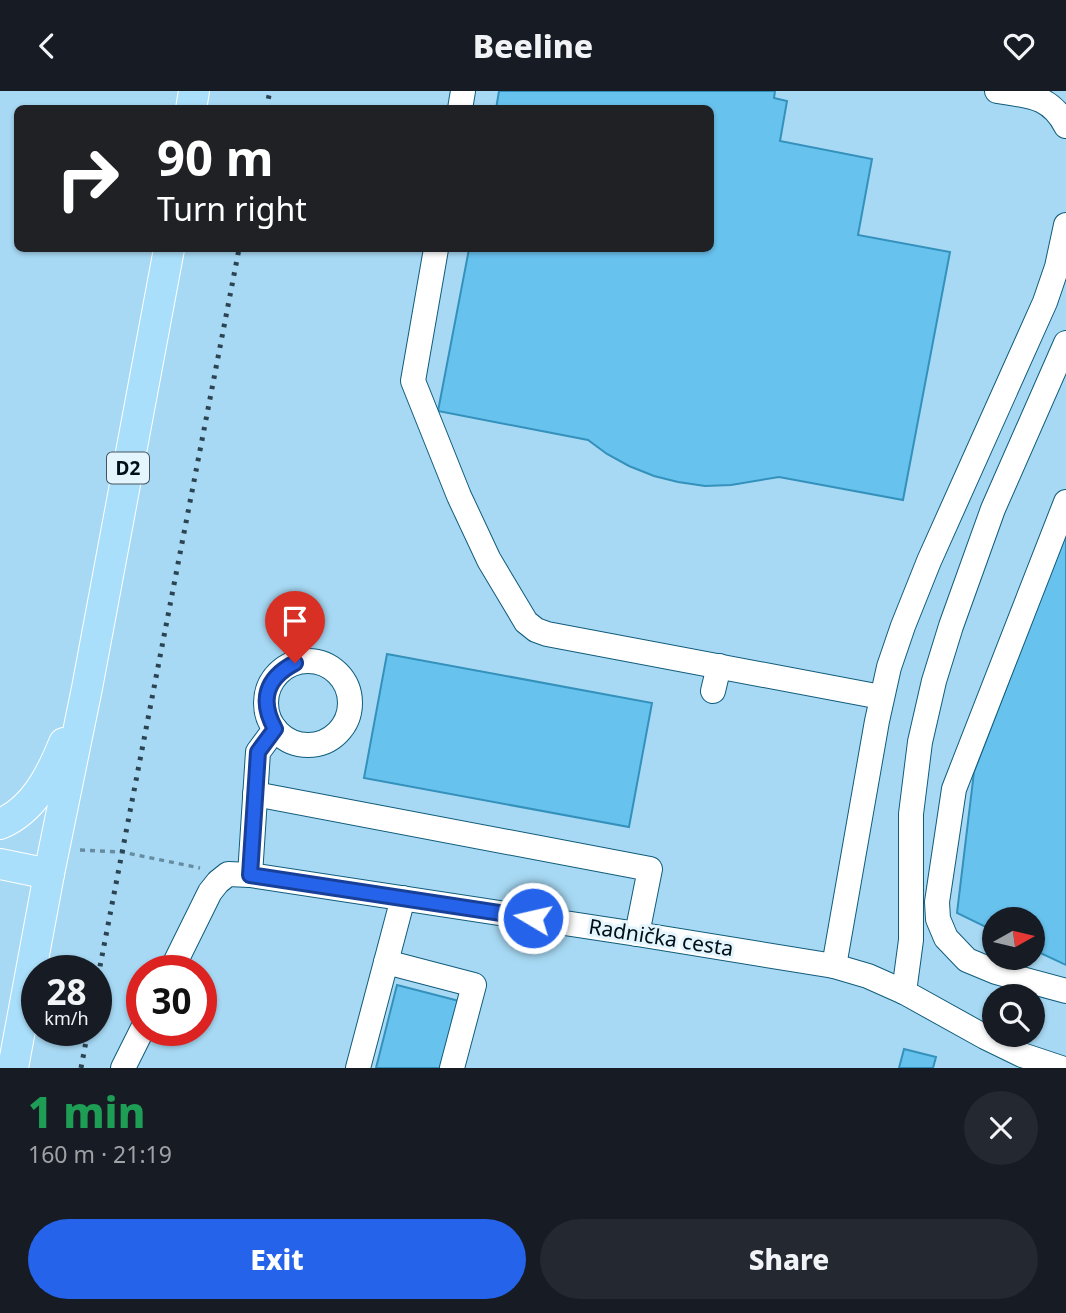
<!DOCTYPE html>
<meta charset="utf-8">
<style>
:root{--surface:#171b24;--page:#242831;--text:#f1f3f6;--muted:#9ea1a6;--accent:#2563eb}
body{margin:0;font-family:"Noto Sans",sans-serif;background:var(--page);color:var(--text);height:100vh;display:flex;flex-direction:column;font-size:26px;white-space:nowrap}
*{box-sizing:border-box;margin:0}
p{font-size:23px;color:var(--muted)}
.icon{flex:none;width:38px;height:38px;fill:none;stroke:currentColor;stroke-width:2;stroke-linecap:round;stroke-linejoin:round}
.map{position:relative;height:977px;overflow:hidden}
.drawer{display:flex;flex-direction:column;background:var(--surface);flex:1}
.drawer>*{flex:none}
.guide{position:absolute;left:14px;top:14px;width:700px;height:147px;border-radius:10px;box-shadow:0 2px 5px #0004;background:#202124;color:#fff;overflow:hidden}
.needle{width:46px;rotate:82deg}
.tools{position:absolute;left:982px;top:816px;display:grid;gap:14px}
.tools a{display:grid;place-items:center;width:63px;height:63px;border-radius:50%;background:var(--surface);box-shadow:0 2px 5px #0004;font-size:35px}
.speed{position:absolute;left:21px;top:864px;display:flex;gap:14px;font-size:35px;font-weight:700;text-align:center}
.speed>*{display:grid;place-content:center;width:91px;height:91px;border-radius:50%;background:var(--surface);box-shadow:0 2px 5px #0004;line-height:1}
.speed small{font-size:18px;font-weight:400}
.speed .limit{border:10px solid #d22;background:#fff;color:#111}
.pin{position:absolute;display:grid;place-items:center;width:60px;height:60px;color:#fff;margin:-72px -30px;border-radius:50% 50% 50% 0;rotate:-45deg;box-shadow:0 0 7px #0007}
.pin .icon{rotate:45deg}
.me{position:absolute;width:77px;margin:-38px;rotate:279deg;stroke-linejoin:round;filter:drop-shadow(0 0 5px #0008)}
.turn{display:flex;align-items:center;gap:24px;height:147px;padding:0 28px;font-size:32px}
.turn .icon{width:91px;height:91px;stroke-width:2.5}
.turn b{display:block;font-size:49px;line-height:60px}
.round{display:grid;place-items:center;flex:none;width:74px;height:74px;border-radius:37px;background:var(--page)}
.head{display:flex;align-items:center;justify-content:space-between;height:119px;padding:0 28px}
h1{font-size:42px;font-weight:800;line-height:52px;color:#1e9e55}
.cta{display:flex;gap:14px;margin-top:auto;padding:14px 28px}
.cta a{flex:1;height:80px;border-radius:42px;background:var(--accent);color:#fff;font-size:28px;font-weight:800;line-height:80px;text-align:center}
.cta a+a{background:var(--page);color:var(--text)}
header{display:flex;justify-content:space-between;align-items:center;height:91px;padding:0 28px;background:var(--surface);font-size:32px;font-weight:800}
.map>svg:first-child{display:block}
.building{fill:#68c2ee;stroke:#3491bb;stroke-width:2}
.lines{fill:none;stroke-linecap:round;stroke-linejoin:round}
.minor-casing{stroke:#105c7b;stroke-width:26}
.major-casing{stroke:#fff;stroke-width:32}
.path{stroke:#678ca0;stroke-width:3.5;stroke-dasharray:5 5;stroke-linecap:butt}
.minor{stroke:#fff;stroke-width:24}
.major{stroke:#a9dffa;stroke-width:30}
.rail{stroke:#2c4452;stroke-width:5;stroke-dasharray:3.5 7;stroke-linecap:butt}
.route-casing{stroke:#184099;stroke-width:18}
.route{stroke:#2563eb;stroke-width:12}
.labels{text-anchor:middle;stroke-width:6;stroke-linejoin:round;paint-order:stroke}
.shield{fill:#e4f5fe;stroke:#44545d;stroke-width:2}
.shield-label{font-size:19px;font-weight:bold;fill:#000f18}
.street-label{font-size:21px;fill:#000f18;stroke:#e4f5fe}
</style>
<header><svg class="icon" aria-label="back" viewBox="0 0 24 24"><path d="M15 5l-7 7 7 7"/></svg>Beeline<svg class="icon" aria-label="heart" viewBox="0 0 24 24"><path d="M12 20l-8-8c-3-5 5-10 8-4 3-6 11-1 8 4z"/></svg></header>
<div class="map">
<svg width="1066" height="977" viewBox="0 0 1066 977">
<rect width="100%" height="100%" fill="#a7d9f4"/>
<g class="building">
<path d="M499,0H775L774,7L787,10L780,50L872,68L858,144L950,161L903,409L779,386L731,394L705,395L678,391L654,385L629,375L607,363L588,349L438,320L469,158H710V18H496Z"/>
<path d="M1066,441V874L1032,858V828H994V840L957,822L974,681Z"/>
<path d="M387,563L652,612L629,736L364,687Z"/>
<path d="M397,894L463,911L446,977H376Z"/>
<path d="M904,958L936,966L933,977H899Z"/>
</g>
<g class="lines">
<defs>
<g id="minor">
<path d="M997,0C1028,5 1050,4 1066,35"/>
<path d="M460,18L463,0"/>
<path d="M436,158L413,290L459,405L489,469L526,531L536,539L547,543L881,606"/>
<path d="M1066,411L954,698L937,811L938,828L946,847L967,869L996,881L1066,900"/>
<circle cx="308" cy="612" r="42"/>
<path d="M713,600L719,575"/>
<path d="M255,703L650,778L637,843"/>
<path d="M250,784L258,661L275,638"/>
<path d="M386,871L474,894L452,977"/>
<path d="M834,875L877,630L889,576L903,535L929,470L1045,211L1057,176L1066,134"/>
<path d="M171,880L210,801L218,791L228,783L250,784L637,843L834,875L868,885L904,901L985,946L1022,964L1061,977"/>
<path d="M904,901L911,849V723L920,651L934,590L951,535L993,418L1066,252"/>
<path d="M123,977L142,939"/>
<path d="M358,977L403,807"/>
</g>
<g id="major">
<path d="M191,18L194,0"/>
<path d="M0,733C34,719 51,684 64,652"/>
<path d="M0,773L49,783"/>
<path d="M13,977L49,783L87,597L169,158"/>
</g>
</defs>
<use href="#minor" class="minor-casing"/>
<use href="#major" class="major-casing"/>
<path class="path" d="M80,759L122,761L200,777"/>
<use href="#minor" class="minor"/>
<use href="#major" class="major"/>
<g class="rail">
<path d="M266,18L270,0"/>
<path d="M96,896L239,158"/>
<path d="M81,977L88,940"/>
</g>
</g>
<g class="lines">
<defs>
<path id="route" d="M295,572C266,587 259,609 275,638L258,661L250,784L533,827"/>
</defs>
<use href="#route" class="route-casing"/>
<use href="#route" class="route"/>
</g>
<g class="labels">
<rect class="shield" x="107" y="361.5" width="42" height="31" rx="5"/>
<g class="shield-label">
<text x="128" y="384">D2</text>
</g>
<g class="street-label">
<text transform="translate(661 847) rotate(9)" y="7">Radnička cesta</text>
</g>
</g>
</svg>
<div class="tools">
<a><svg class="needle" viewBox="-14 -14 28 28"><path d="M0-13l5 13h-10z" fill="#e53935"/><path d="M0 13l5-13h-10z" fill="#9ea1a6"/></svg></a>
<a><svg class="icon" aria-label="search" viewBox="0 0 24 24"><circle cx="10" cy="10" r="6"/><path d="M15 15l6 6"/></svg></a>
</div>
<div class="speed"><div>28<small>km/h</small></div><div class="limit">30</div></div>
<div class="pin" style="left:295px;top:572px;background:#d93025"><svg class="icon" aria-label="arrive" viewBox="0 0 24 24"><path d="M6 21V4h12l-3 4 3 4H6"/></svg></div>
<svg class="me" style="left:533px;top:827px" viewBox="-20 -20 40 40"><circle r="17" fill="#2563eb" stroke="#fff" stroke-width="3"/><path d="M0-11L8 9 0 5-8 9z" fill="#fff"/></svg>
<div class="guide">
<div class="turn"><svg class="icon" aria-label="right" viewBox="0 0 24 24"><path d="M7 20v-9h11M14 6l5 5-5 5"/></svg><div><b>90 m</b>Turn right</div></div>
</div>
</div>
<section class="drawer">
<div class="head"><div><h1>1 min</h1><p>160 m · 21:19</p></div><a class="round"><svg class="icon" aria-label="close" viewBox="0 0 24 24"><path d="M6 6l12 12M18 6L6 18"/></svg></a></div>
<div class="cta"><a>Exit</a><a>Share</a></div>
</section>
